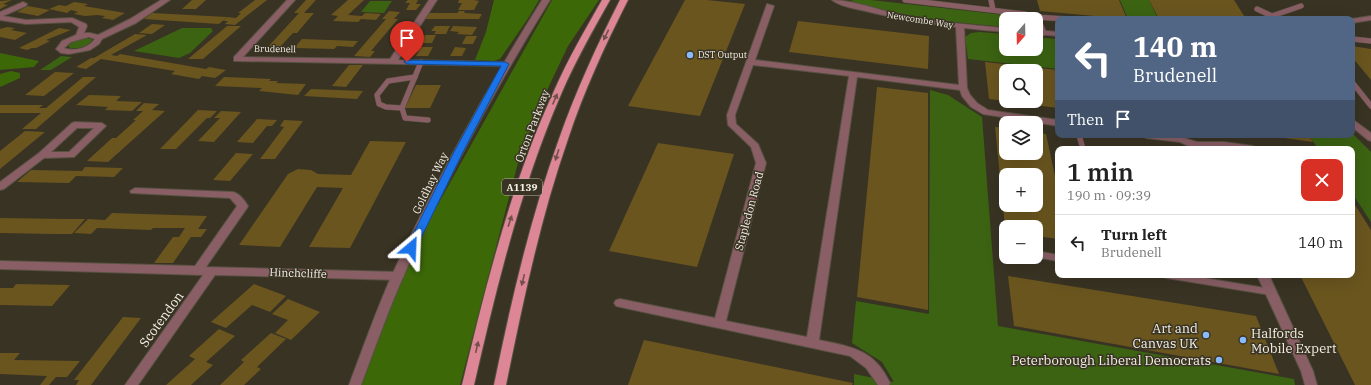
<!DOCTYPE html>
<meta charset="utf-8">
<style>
:root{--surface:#fff;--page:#f6f6f6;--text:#222;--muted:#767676;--line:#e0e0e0}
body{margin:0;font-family:"IBM Plex Serif",serif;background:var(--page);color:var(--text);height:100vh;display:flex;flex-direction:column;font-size:15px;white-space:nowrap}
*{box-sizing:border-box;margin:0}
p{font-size:13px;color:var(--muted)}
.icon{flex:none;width:22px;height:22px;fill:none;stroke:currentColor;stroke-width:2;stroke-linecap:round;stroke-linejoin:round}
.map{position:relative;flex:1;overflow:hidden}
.side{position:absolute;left:1055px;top:146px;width:300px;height:132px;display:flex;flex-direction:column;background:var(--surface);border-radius:8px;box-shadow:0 4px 16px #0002}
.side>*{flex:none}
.hud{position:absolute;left:1055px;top:16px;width:300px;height:122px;border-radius:8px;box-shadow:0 4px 16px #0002;background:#506684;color:#fff;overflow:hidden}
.needle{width:26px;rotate:200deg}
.tools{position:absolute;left:999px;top:12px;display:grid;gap:8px}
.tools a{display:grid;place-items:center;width:44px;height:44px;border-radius:8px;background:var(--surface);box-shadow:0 4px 16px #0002;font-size:20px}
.pin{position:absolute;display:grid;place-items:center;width:34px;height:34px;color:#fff;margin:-41px -17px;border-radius:50% 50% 50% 0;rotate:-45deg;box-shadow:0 0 4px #0007}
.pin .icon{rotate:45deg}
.me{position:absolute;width:44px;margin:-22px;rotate:26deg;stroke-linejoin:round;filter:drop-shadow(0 0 3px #0008)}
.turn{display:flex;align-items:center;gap:14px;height:84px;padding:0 12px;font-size:18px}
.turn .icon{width:52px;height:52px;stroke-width:2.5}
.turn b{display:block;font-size:28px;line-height:34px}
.then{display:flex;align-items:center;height:38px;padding:0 12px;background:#0003;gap:8px;font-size:15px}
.round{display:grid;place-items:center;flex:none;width:42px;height:42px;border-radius:8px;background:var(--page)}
.overview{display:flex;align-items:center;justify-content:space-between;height:68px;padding:0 12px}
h1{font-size:24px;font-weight:600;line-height:30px}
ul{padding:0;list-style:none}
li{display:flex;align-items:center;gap:12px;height:56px;padding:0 12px;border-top:1px solid var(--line)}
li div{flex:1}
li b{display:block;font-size:15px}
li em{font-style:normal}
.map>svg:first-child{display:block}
.green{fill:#3b6312}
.forest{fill:#3c6808}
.building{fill:#6a551f;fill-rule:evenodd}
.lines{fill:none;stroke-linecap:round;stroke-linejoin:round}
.service-far1-casing{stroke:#575142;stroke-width:6}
.service-casing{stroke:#575142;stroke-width:8}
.minor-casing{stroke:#575142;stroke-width:2}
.tertiary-casing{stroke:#575142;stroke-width:2}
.primary-casing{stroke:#575142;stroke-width:2}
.service-far1{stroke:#895e65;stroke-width:5}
.service{stroke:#895e65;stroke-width:6}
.minor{fill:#895e65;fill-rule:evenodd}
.tertiary{fill:#895e65;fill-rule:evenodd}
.primary{fill:#dd8696;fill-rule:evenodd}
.oneway{fill:#72504b}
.route{fill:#1a73e8;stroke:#114b97}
.poi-dot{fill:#89bafc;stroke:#393323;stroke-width:1.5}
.labels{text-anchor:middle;stroke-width:3;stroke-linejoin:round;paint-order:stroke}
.far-street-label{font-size:9px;fill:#f4f0e6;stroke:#393323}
.far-poi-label{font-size:9px;fill:#f4f0e6;stroke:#393323;text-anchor:start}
.shield{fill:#393323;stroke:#bcb7ac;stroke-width:1}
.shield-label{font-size:10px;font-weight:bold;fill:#f4f0e6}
.street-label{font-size:11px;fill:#f4f0e6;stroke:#393323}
.near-street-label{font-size:13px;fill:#f4f0e6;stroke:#393323}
.near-poi-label{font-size:13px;fill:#f4f0e6;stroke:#393323;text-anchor:end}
</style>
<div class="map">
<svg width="1371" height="385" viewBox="0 0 1371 385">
<rect width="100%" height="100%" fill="#393323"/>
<g class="green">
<path d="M854,0H871L1022,17L1025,19H1006V27C952,23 901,16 849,1Z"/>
<path d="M1120,0H1149L1158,19H1128Z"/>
<path d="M370,1H392L384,13L361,12Z"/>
<path d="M182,28H211L213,31L190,53L179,58L134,51Z"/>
<path d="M979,32L1006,34V49H1036V37L1058,39V69L968,59L965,37L971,33Z"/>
<path d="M86,38L92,39V41C86,47 79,49 70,48L68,46L74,41Z"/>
<path d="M61,56L72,57L51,70H40Z"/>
<path d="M930,90L948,95L982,117L998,326L1294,379L1295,385H854V374L894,382L882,362L852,343L856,301L929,314Z"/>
<path d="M1352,133L1371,152V222L1352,193V149H1318L1309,135H1352Z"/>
</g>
<g class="forest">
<path d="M494,0H539L529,17L500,59L494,61L475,60L486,32Z"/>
<path d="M552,0H599L568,46L541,103L519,159L460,385H355L398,276Z"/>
<path d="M0,53L39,61L34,67L0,70Z"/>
<path d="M11,71L20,73V78L0,87V74Z"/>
</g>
<g class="building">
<path d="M12,0L3,4L8,5L0,9V1Z"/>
<path d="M192,0H206L196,9H182Z"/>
<path d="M255,0H267L235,25L225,24L228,21H223L227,17L236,18L241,13H238Z"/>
<path d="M306,0H316L304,13H314L297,33H293L278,49H266L299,13H294Z"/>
<path d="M348,0H364L348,15L362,16L365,13L381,14L376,20L361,19L358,22L333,21L338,16L331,15Z"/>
<path d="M408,0H418L416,4H421L416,10H406L410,3H405Z"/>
<path d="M459,0H474L479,1L474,10H458L462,3H458Z"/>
<path d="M685,0H707L745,4L700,116L628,106Z"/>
<path d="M1037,0H1119L1127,19L1040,11Z"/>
<path d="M1149,0H1234L1246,19H1159Z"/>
<path d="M74,2L88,4L84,6L125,13L113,20L102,18L105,16L97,15L85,16L74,14L78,12L71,10L67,13L49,9L59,5L66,6Z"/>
<path d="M28,6L50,10L38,16L17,12Z"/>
<path d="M389,11L400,12L394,19H398L371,51H375L370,57L354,56L386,19H382Z"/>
<path d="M459,11H465L464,13L482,14L479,19H424L428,13H457Z"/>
<path d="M152,13L227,17L219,24L144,19Z"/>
<path d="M798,21L929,36L928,69L789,52Z"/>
<path d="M152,24L165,25L152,34L139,33Z"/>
<path d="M227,26H241L203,59H188Z"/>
<path d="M435,26H450L446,34H434L436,31H431Z"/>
<path d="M453,26L477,27L472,35L457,34L459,32L450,31Z"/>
<path d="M7,27L15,28L11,30L27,33L15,40L0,37V29Z"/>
<path d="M59,28L71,30L46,40L50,41L36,48H32L27,50L19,48Z"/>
<path d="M135,34L147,35L111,55L117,56L120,54L206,69L209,67L226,70L215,78L202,76L199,79L171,74L175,71L101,59L86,69L76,67L91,58H94Z"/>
<path d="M425,35H436L432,43H420Z"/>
<path d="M466,36H477L473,44H462Z"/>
<path d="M302,39L358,41L353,47L337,46L334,49L294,48Z"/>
<path d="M1352,46L1371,49V80L1352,57Z"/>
<path d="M421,47H433L428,56H416Z"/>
<path d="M455,47L466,48L462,56H450Z"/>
<path d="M985,62L1058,70V108L1010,102L1036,101V71H1006V101L989,99Z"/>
<path d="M349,65H363L346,87L332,86Z"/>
<path d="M55,72L74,73L44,96L25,95Z"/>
<path d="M83,77H96L36,129H22L41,113H0V105H43L39,108H46Z"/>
<path d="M224,77L271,79L269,81H278L276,83L306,84L298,95L259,91L262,88L215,86Z"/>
<path d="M416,85H441L430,108H405Z"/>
<path d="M877,87L928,93V310L857,297Z"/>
<path d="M311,89L363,91L357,99L304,96Z"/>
<path d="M89,95L121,96L116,101L142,102L132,111L105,110L108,107L76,105Z"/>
<path d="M144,103L159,104L152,110L165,111L108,162L87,161L112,138H116L136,120H133L143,111H136Z"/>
<path d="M198,110L217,111L210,118H207L176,149H160Z"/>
<path d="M221,111L241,112L214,142L198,141L220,118H214Z"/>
<path d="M257,119L277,120L272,126H267L253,143L237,142Z"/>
<path d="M284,120L303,121L275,159H260L284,127L280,126Z"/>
<path d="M995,127L1006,128V153H1036V132L1046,134L1058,190V239L1036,236V227H1005ZM1006,175H1036V205H1006Z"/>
<path d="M25,131L45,132L0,169V151Z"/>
<path d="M1270,135H1309L1313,142L1270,136Z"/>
<path d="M370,141L406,142L350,248L309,247L343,188L317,187L280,247L239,245L288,174L298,169L311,170L318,174L351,175Z"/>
<path d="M658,143L734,154L697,267L609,251Z"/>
<path d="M236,153L253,154L230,181L213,180Z"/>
<path d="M85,167L123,168L114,177L76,176L69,183L17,182L31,170L82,171Z"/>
<path d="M1352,200L1371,230V385H1355L1300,275H1352Z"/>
<path d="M112,213L207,216L198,229H207L201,237H191L173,263H154L173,237H179L185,228H153L151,230L97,228L91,234L74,233L88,219L105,220Z"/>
<path d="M0,218L67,219H85L72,234H53L0,233Z"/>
<path d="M1008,276L1256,316L1279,374L1014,326Z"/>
<path d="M16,284L70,285L52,306L0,305V288H13Z"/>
<path d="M254,284L286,296L270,312L252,305L226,328L211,322Z"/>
<path d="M288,299L320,312L291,340L275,333L288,320L272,314Z"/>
<path d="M123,317L141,318L91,385H76L79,380H74Z"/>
<path d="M219,329L235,336L206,362L213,365L191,385H166L195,359L189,356Z"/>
<path d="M271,333L286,339L257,367L261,369L244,385H220L244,362L241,360Z"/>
<path d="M644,340L853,383L852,385H628Z"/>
<path d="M0,353H20L14,360L80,361L67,377H56L49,385H40L47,376L0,374Z"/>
</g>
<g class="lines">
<defs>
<g id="service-far1">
<path d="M905,0L1025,14L1035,17"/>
<path d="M991,0L993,10"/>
<path d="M1257,9L1272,16"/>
<path d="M1263,19L1301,6"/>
<path d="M1044,33L1039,21L1035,17L1066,19"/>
<path d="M1352,39L1371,41"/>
<path d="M421,62L402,108L405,118L428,120"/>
<path d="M1352,82L1371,106"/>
<path d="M402,108L386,107L379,104L377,95L388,81L415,77"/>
<path d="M1079,135L1083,149"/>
</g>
<g id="service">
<path d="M1036,254L1058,258"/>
<path d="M1167,275L1271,292"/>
</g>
<g id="minor">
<path d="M161,0H170L136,23L102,39L99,44L90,50L69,54L61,53L56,49L62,41L76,35L79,27L71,22L26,24L0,20V12L23,2L27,4L26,6L3,16L26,20L72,18L86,24L87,26L84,33H90L98,35L130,19ZM89,37L95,39C88,48 75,52 64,48L71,42Z"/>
<path d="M287,0H295L243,57L390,59L429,0H437L398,60L505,62L509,64L505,66L234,61V57Z"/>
<path d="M767,4L774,6L755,60L959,85L956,27L960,25L964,27L967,88L970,95L977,103L988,110L1058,120V126L983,114L971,107L962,96L960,90L857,77L819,340C852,347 874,349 890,383L889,385H878L866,368L850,356L620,307L616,306L614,303L616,300L620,299L715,318L756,163L751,147L728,125L727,115ZM753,65L849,76L807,337L726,321L766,163L758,144L736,124L735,115Z"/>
<path d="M75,122L102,123L106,126L74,157L44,158L4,189L0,190V182L39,153L72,123ZM77,128H94L69,152H51Z"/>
<path d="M1141,135H1174L1197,142H1224L1253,146L1258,149H1195L1180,142L1146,138Z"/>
<path d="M135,188L233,192C239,193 245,201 248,206L247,208L206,267L398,272L402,273L404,276L402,279L398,280L215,275L138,385H125L203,275L0,269V261L195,266L237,206L230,198L131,193L130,191Z"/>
<path d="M1257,275H1269L1313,371L1317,385H1305L1301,371Z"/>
</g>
<g id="tertiary">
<path d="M542,0H550C495,88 446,180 404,275C388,311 375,348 361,385H349C363,348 376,311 392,275C436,180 487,88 542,0Z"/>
<path d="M832,0C854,0 877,10 899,14C934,22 970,25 1006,28V32C957,28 909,22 861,10C852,8 839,6 832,0Z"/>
<path d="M1371,16V20L1352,23L1351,19Z"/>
<path d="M1036,30L1058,32V36L1036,34Z"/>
<path d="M1352,119L1371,133V141L1368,140L1352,127Z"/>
</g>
<g id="primary">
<path d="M602,0H610C593,30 576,60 562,92C521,186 497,285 474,385H462C486,285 511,184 554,91C568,59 585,30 602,0Z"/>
<path d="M620,0H628C605,45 584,91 568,139C540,219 523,302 506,385H494C511,302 530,219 559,139C576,91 597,45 620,0Z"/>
</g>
</defs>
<use href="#service-far1" class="service-far1-casing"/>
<use href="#service" class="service-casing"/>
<use href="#minor" class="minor-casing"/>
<use href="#tertiary" class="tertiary-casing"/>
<use href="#primary" class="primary-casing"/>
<use href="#service-far1" class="service-far1"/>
<use href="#service" class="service"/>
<use href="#minor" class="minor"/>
<use href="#tertiary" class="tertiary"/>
<use href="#primary" class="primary"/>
</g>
<defs><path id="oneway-solid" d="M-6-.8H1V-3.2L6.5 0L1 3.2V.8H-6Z"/></defs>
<g class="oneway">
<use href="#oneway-solid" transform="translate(606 35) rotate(116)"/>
<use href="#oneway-solid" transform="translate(555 99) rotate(-67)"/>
<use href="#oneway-solid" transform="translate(557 155) rotate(108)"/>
<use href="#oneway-solid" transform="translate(510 221) rotate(-72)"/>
<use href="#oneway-solid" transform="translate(523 280) rotate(104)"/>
<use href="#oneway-solid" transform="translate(477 347) rotate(-77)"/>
</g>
<path class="route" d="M405,60L505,62L509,64L463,152L416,248L411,252L406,248L454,152L501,66L407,64L404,62Z"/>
<g class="poi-dot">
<circle cx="690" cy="55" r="4"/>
<circle cx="1206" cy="335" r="4"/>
<circle cx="1243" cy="340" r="4"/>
<circle cx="1219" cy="360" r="4"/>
</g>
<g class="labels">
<g class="far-street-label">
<text transform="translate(920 20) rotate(9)" y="3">Newcombe Way</text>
<text transform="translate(275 49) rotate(1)" y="3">Brudenell</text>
</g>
<g class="far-poi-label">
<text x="698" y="58">DST Output</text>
</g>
<rect class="shield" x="502" y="179" width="40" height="16" rx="3"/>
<g class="shield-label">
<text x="522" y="191">A1139</text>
</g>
<g class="street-label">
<text transform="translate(532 126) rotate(-69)" y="4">Orton Parkway</text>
<text transform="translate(430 183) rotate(-64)" y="4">Goldhay Way</text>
<text transform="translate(749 211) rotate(-75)" y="4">Stapledon Road</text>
<text transform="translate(298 273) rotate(2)" y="4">Hinchcliffe</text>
</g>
<g class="near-street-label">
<text transform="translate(161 319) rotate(-54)" y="5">Scotendon</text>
</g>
<g class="near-poi-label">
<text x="1198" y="333">Art and<tspan x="1198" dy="15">Canvas UK</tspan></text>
<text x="1251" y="338" text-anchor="start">Halfords<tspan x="1251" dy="15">Mobile Expert</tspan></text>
<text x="1211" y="365">Peterborough Liberal Democrats</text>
</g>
</g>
</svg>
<div class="tools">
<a><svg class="needle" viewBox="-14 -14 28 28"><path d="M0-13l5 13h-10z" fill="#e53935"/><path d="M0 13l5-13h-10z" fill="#767676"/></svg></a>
<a><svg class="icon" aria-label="search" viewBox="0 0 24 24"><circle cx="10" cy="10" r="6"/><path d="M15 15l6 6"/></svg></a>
<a><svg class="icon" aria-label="layers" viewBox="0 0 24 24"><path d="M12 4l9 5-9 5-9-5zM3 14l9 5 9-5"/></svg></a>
<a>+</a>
<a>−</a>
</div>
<div class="pin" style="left:407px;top:62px;background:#d93025"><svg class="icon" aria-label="arrive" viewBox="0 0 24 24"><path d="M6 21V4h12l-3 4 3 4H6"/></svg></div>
<svg class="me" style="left:411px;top:248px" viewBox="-20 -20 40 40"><path d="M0-17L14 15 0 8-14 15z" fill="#1a73e8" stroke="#fff" stroke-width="4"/></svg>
<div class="hud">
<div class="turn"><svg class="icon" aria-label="left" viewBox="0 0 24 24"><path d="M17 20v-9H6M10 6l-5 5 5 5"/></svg><div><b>140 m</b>Brudenell</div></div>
<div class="then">Then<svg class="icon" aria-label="arrive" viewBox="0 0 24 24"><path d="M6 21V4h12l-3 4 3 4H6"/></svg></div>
</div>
<section class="side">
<div class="overview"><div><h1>1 min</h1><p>190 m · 09:39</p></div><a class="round" style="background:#d93025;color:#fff"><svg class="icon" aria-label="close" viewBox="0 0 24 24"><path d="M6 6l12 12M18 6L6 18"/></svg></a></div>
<ul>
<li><svg class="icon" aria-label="left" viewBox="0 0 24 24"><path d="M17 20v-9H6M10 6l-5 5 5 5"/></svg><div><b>Turn left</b><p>Brudenell</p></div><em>140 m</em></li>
</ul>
</section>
</div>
